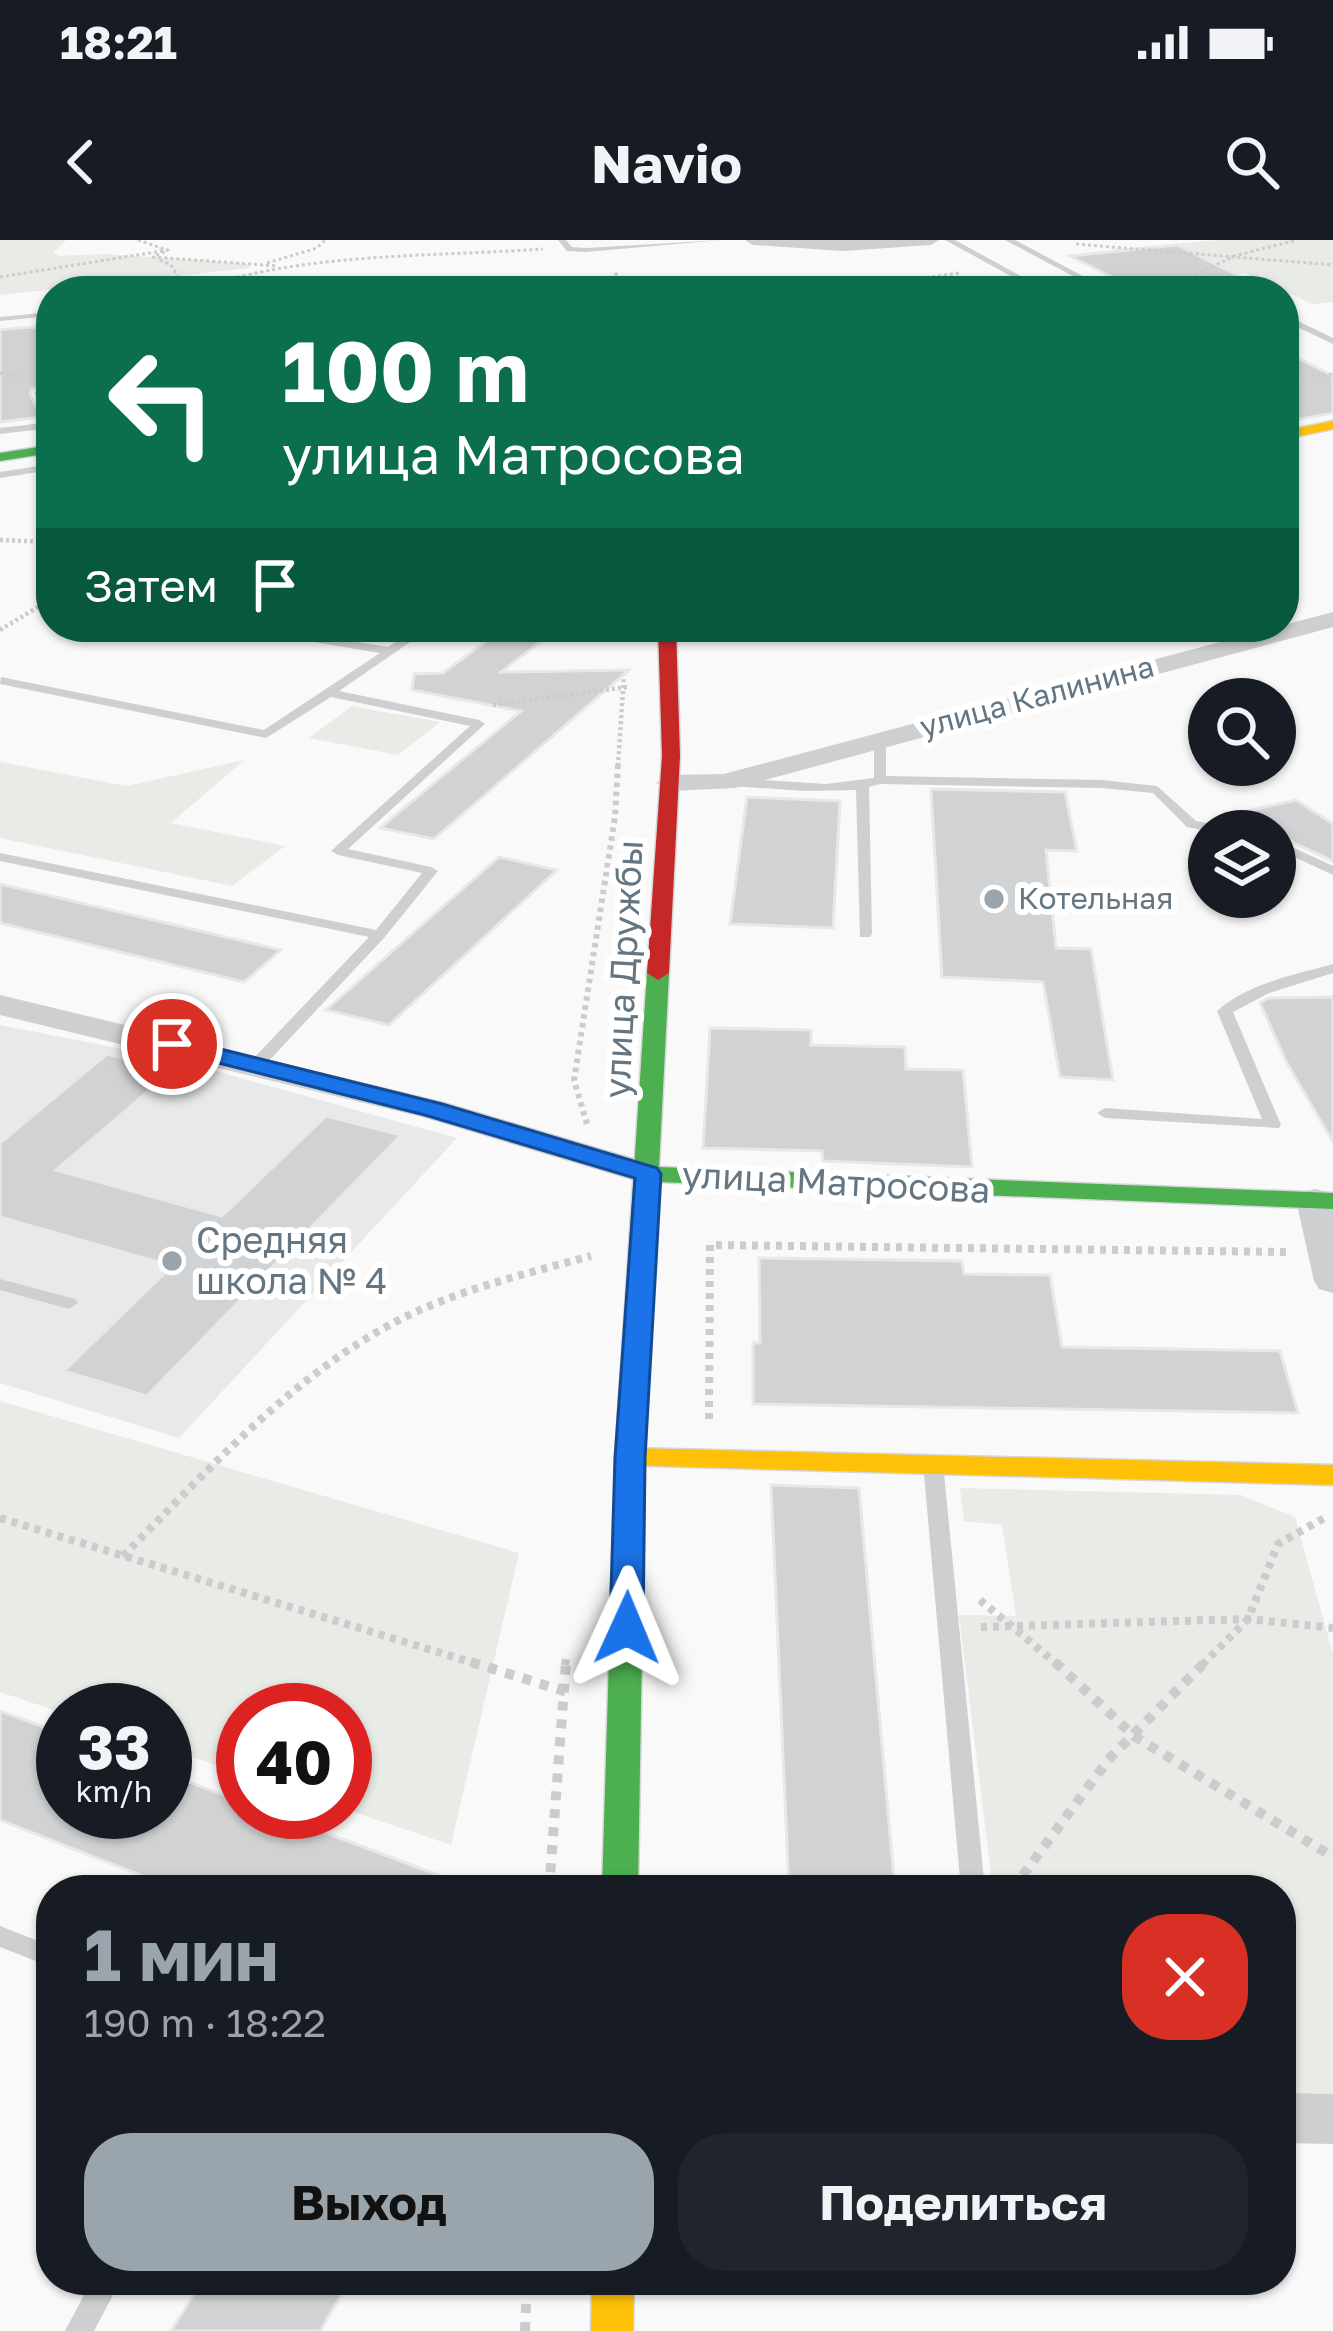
<!DOCTYPE html>
<html lang="ru">
<meta charset="utf-8">
<style>
:root{--surface:#171b24;--page:#20242c;--text:#f1f3f6;--muted:#9ea1a6;--accent:#99a4ac}
body{margin:0;font-family:"Golos Text",sans-serif;background:var(--page);color:var(--text);height:100vh;display:flex;flex-direction:column;font-size:45px;white-space:nowrap}
*{box-sizing:border-box;margin:0}
p{font-size:39px;color:var(--muted)}
.icon{flex:none;width:66px;height:66px;fill:none;stroke:currentColor;stroke-width:2;stroke-linecap:round;stroke-linejoin:round}
.map{position:relative;flex:1;overflow:hidden}
.drawer{position:absolute;left:36px;top:1635px;width:1260px;height:420px;display:flex;flex-direction:column;background:var(--surface);border-radius:48px;box-shadow:0 3px 9px #0004}
.drawer>*{flex:none}
.hud{position:absolute;left:36px;top:36px;width:1263px;height:366px;border-radius:48px;box-shadow:0 3px 9px #0004;background:#0b6e4f;color:#fff;overflow:hidden}
.tools{position:absolute;left:1188px;top:438px;display:grid;gap:24px}
.tools a{display:grid;place-items:center;width:108px;height:108px;border-radius:50%;background:var(--surface);box-shadow:0 3px 9px #0004;font-size:60px}
.speed{position:absolute;left:36px;top:1443px;display:flex;gap:24px;font-size:60px;font-weight:700;text-align:center}
.speed>*{display:grid;place-content:center;width:156px;height:156px;border-radius:50%;background:var(--surface);box-shadow:0 3px 9px #0004;line-height:1}
.speed small{font-size:30px;font-weight:400}
.speed .limit{border:18px solid #d22;background:#fff;color:#111}
.pin{position:absolute;display:grid;place-items:center;width:102px;height:102px;color:#fff;margin:-51px;border:6px solid #fff;border-radius:50%;box-shadow:0 3px 12px #0007}
.me{position:absolute;width:132px;margin:-66px;rotate:1deg;stroke-linejoin:round;filter:drop-shadow(0 0 9px #0008)}
.turn{display:flex;align-items:center;gap:42px;height:252px;padding:0 48px;font-size:54px}
.turn .icon{width:156px;height:156px;stroke-width:2.5}
.turn b{display:block;font-size:84px;line-height:102px}
.then{display:flex;align-items:center;height:114px;padding:0 48px;background:#0003;gap:24px;font-size:45px}
.round{display:grid;place-items:center;flex:none;width:126px;height:126px;border-radius:48px;background:var(--page)}
.summary{display:flex;align-items:center;justify-content:space-between;height:204px;padding:0 48px}
h1{font-size:72px;font-weight:700;line-height:90px;color:var(--accent)}
.action{display:flex;gap:24px;margin-top:auto;padding:24px 48px}
.action a{flex:1;height:138px;border-radius:48px;background:var(--accent);color:#111;font-size:48px;font-weight:700;line-height:138px;text-align:center}
.action a+a{background:var(--page);color:var(--text)}
.status{display:flex;justify-content:space-between;align-items:center;height:84px;padding:0 60px;background:var(--surface);direction:ltr}
.status svg{height:33px;fill:currentColor}
header{display:flex;justify-content:space-between;align-items:center;height:156px;padding:0 48px;background:var(--surface);font-size:54px;font-weight:700}
.map>svg:first-child{display:block}
.built{fill:#e8e9e9}
.green{fill:#e8ebe6}
.building{fill:#d0d2d3;stroke:#e8e8e8;stroke-width:3}
.lines{fill:none;stroke-linecap:round;stroke-linejoin:round}
.fast-casing{stroke:#d5d6d7;stroke-width:3}
.slow-casing{stroke:#d5d6d7;stroke-width:3}
.jam-casing{stroke:#d5d6d7;stroke-width:3}
.path-far4{stroke:#cbcccd;stroke-width:3;stroke-dasharray:3 3;stroke-linecap:butt}
.path-far3{stroke:#cbcccd;stroke-width:4.5;stroke-dasharray:3 3;stroke-linecap:butt}
.path-far2{stroke:#cbcccd;stroke-width:6;stroke-dasharray:4.5 4.5;stroke-linecap:butt}
.path-far1{stroke:#cbcccd;stroke-width:8;stroke-dasharray:6 6;stroke-linecap:butt}
.path{stroke:#cbcccd;stroke-width:10;stroke-dasharray:9 9;stroke-linecap:butt}
.lane{fill:#cecfd0;fill-rule:evenodd}
.street{fill:#cecfd0;fill-rule:evenodd}
.fast{fill:#4caf50;fill-rule:evenodd}
.slow{fill:#ffc107;fill-rule:evenodd}
.jam{fill:#c62828;fill-rule:evenodd}
.route{fill:#1a73e8;stroke:#114b97;stroke-width:3}
.poi-dot{fill:#99a4ac;stroke:#fff;stroke-width:4.5}
.labels{text-anchor:middle;stroke-width:12;stroke-linejoin:round;paint-order:stroke}
.far-street-label{font-size:30px;fill:#657683;stroke:#fff}
.far-poi-label{font-size:30px;fill:#657683;stroke:#fff;text-anchor:start}
.street-label{font-size:36px;fill:#657683;stroke:#fff}
.poi-label{font-size:36px;fill:#657683;stroke:#fff;text-anchor:start}
</style>
<div class="status"><b>18:21</b><svg viewBox="0 0 49 12"><path d="M0 12V9h3v3zM5 12V6h3v6zM10 12V3h3v9zM15 12V0h3v12zM26 1h20v11H26zM47 4h2v5h-2z"/></svg></div>
<header><svg class="icon" aria-label="back" viewBox="0 0 24 24"><path d="M15 5l-7 7 7 7"/></svg>Navio<svg class="icon" aria-label="search" viewBox="0 0 24 24"><circle cx="10" cy="10" r="6"/><path d="M15 15l6 6"/></svg></header>
<div class="map">
<svg width="1333" height="2091" viewBox="0 0 1333 2091">
<rect width="100%" height="100%" fill="#f9f9f9"/>
<path class="built" d="M0,785L168,818L457,898L179,1198L0,1143Z"/>
<g class="green">
<path d="M0,0H66L53,13L58,16L105,14L251,24L249,28L0,55Z"/>
<path d="M1218,0H1333V62L1312,64L1245,33L1171,40L1111,10Z"/>
<path d="M352,466L440,482L398,515L309,498Z"/>
<path d="M244,520L171,583L285,606L232,646L0,598V522L127,546Z"/>
<path d="M0,1161L519,1313L451,1605L345,1569V1470H243V1534L165,1508V1470L63,1473L0,1452Z"/>
<path d="M960,1248L1241,1255L1295,1277L1333,1414V1859L1281,1858V1650H993L959,1375L1016,1376L1002,1285L964,1281Z"/>
</g>
<g class="building">
<path d="M1177,5L1241,37L1134,48L1070,16Z"/>
<path d="M30,87L51,88V161L42,150L32,148L30,154L41,177L0,182V90Z"/>
<path d="M1284,111L1333,136V173L1284,182V145L1298,140L1294,132L1284,131Z"/>
<path d="M506,387H560L501,432L629,430L434,599L380,588L521,471L412,450L414,434L443,433Z"/>
<path d="M931,549L1065,552L1077,611L1046,610L1056,708L1091,709L1113,840L1060,837L1043,742L942,737Z"/>
<path d="M747,557L840,561L833,688L730,684Z"/>
<path d="M1296,560L1333,584V621L1294,603L1247,571Z"/>
<path d="M499,617L557,630L389,785L326,770Z"/>
<path d="M0,644L281,710L244,742L0,683Z"/>
<path d="M1333,757V902L1287,823L1260,763L1269,758Z"/>
<path d="M710,788L811,790V805L905,807L906,829L963,830L972,927L823,921L822,911L703,908Z"/>
<path d="M107,814L172,831L56,930L222,976L326,876L401,895L147,1156L64,1131L172,1026L0,977V903Z"/>
<path d="M759,1018L962,1021L964,1034L1050,1035L1062,1107L1280,1111L1298,1173L753,1164V1103H760Z"/>
<path d="M771,1245L859,1248L895,1650H789Z"/>
<path d="M0,1471L63,1494V1572H165V1533L243,1562V1572H270L468,1646V1650H178L0,1580Z"/>
<path d="M203,2040H350L320,2091H171Z"/>
</g>
<g class="lines">
<defs>
<g id="fast">
<path d="M51,205V213L0,221V213Z"/>
<path d="M658,726L669,733L659,927L1333,953V969L659,942L645,1218L638,1650H602L615,1218L647,733Z"/>
</g>
<g id="slow">
<path d="M1333,181V189L1284,199V191Z"/>
<path d="M630,1208L1333,1225V1245L620,1225L615,1218L620,1211Z"/>
<path d="M592,2040H634L633,2091H591Z"/>
</g>
<path id="jam" d="M658,387H676L680,516L669,733L658,740L647,733L662,516Z"/>
</defs>
<use href="#fast" class="fast-casing"/>
<use href="#slow" class="slow-casing"/>
<use href="#jam" class="jam-casing"/>
<g class="path-far4">
<path d="M138,0L167,10"/>
<path d="M1076,4L1333,25"/>
<path d="M160,20L171,25L187,51"/>
<path d="M267,23L317,8L325,0"/>
<path d="M615,33L633,51"/>
<path d="M0,37L168,10L153,17L278,26"/>
<path d="M191,51C301,12 428,17 543,9"/>
<path d="M831,51L960,33"/>
<path d="M1163,51L1234,16L1297,0"/>
<path d="M0,133L20,137"/>
<path d="M1311,136L1333,134"/>
</g>
<g class="path-far3">
<path d="M0,300L51,302"/>
<path d="M0,390L51,359"/>
<path d="M493,465L627,447"/>
<path d="M618,526L624,436"/>
</g>
<path class="path-far2" d="M587,884L574,840L615,577L618,523"/>
<g class="path-far1">
<path d="M709,1179L710,1005L1289,1012"/>
<path d="M0,1278L480,1425"/>
<path d="M123,1316C204,1235 283,1145 384,1088C448,1052 521,1035 591,1016"/>
<path d="M980,1360L1058,1425"/>
<path d="M981,1387L1248,1379L1333,1388"/>
<path d="M565,1425L566,1418"/>
<path d="M1202,1425L1248,1379L1278,1304L1326,1277"/>
</g>
<g class="path">
<path d="M471,1422L567,1452"/>
<path d="M1055,1422L1134,1496L1333,1617"/>
<path d="M549,1650L566,1422"/>
<path d="M1012,1650L1108,1520L1205,1422"/>
<path d="M525,2091L527,2040"/>
</g>
<g class="lane">
<path d="M558,0H566L572,7L586,8L722,0L586,12L567,11Z"/>
<path d="M945,0H955L1048,51H1038Z"/>
<path d="M1005,0H1015L1111,51H1101Z"/>
<path d="M51,72V76L0,81V77Z"/>
<path d="M1284,81L1300,82L1333,98V104L1295,86L1284,85Z"/>
<path d="M1284,135L1293,136L1294,138L1284,141Z"/>
<path d="M34,152L41,154L51,169V179L46,176Z"/>
<path d="M51,182V188L0,194V188Z"/>
<path d="M51,224V230L0,238V232Z"/>
<path d="M235,387H262L388,407L418,387H432L339,451L479,480L485,484L348,609L431,627L438,631L384,698L263,827L257,829L249,824L251,821L369,697L0,621V613L376,690L422,633L338,615L331,611L470,486L331,457L266,498L0,444L1,437L264,490L380,413L241,390Z"/>
<path d="M880,494L886,498V536L1102,540L1157,546L1196,581L1234,588L1236,591H1209L1187,587L1153,553L1102,548L880,544L869,547L872,694L870,697H860L856,550L806,551L730,546L724,542L730,538L826,544L874,538V498Z"/>
<path d="M1275,599L1333,626V635L1275,608Z"/>
<path d="M1333,724V733L1269,753L1233,772L1281,885L1279,888L1105,878L1097,873L1105,868L1262,879L1217,771C1248,743 1294,735 1333,724Z"/>
<path d="M0,1039L75,1059L78,1063L69,1069L0,1050Z"/>
<path d="M933,1216L940,1218L943,1223L985,1650H961L923,1223L926,1218Z"/>
<path d="M0,1686L51,1706V1727L0,1707Z"/>
<path d="M92,2040H121L94,2091H65Z"/>
</g>
<g class="street">
<path d="M745,0H939L931,5L843,11L753,5Z"/>
<path d="M1333,372V387L735,548L670,551L656,543L670,535L724,534Z"/>
<path d="M0,755L445,862L661,926L666,934L661,942L648,945L422,877L0,775Z"/>
<path d="M1315,949L1328,952L1333,959V1053L1319,1049L1314,1041L1296,960L1302,952Z"/>
<path d="M1281,1853L1333,1854V1904L1281,1903Z"/>
</g>
<use href="#fast" class="fast"/>
<use href="#slow" class="slow"/>
<use href="#jam" class="jam"/>
</g>
<path class="route" d="M172,797L442,864L657,928L661,934L645,1218L643,1388L638,1396H615L610,1388L615,1218L635,938L425,875L163,809V799Z"/>
<g class="poi-dot">
<circle cx="994" cy="659" r="12"/>
<circle cx="172" cy="1021" r="12"/>
</g>
<g class="labels">
<g class="far-street-label">
<text transform="translate(1037 457) rotate(-15)" y="10">улица Калинина</text>
</g>
<g class="far-poi-label">
<text x="1018" y="669">Котельная</text>
</g>
<g class="street-label">
<text transform="translate(623 729) rotate(-87)" y="13">улица Дружбы</text>
<text transform="translate(836 942) rotate(3)" y="13">улица Матросова</text>
</g>
<g class="poi-label">
<text x="196" y="1013">Средняя<tspan x="196" dy="41">школа № 4</tspan></text>
</g>
</g>
</svg>
<div class="tools">
<a><svg class="icon" aria-label="search" viewBox="0 0 24 24"><circle cx="10" cy="10" r="6"/><path d="M15 15l6 6"/></svg></a>
<a><svg class="icon" aria-label="layers" viewBox="0 0 24 24"><path d="M12 4l9 5-9 5-9-5zM3 14l9 5 9-5"/></svg></a>
</div>
<div class="speed"><div>33<small>km/h</small></div><div class="limit">40</div></div>
<div class="pin" style="left:172px;top:804px;background:#d93025"><svg class="icon" aria-label="arrive" viewBox="0 0 24 24"><path d="M6 21V4h12l-3 4 3 4H6"/></svg></div>
<svg class="me" style="left:627px;top:1388px" viewBox="-20 -20 40 40"><path d="M0-17L14 15 0 8-14 15z" fill="#1a73e8" stroke="#fff" stroke-width="4"/></svg>
<div class="hud">
<div class="turn"><svg class="icon" aria-label="left" viewBox="0 0 24 24"><path d="M17 20v-9H6M10 6l-5 5 5 5"/></svg><div><b>100 m</b>улица Матросова</div></div>
<div class="then">Затем<svg class="icon" aria-label="arrive" viewBox="0 0 24 24"><path d="M6 21V4h12l-3 4 3 4H6"/></svg></div>
</div>
<section class="drawer">
<div class="summary"><div><h1>1 мин</h1><p>190 m · 18:22</p></div><a class="round" style="background:#d93025;color:#fff"><svg class="icon" aria-label="close" viewBox="0 0 24 24"><path d="M6 6l12 12M18 6L6 18"/></svg></a></div>
<div class="action"><a>Выход</a><a>Поделиться</a></div>
</section>
</div>
